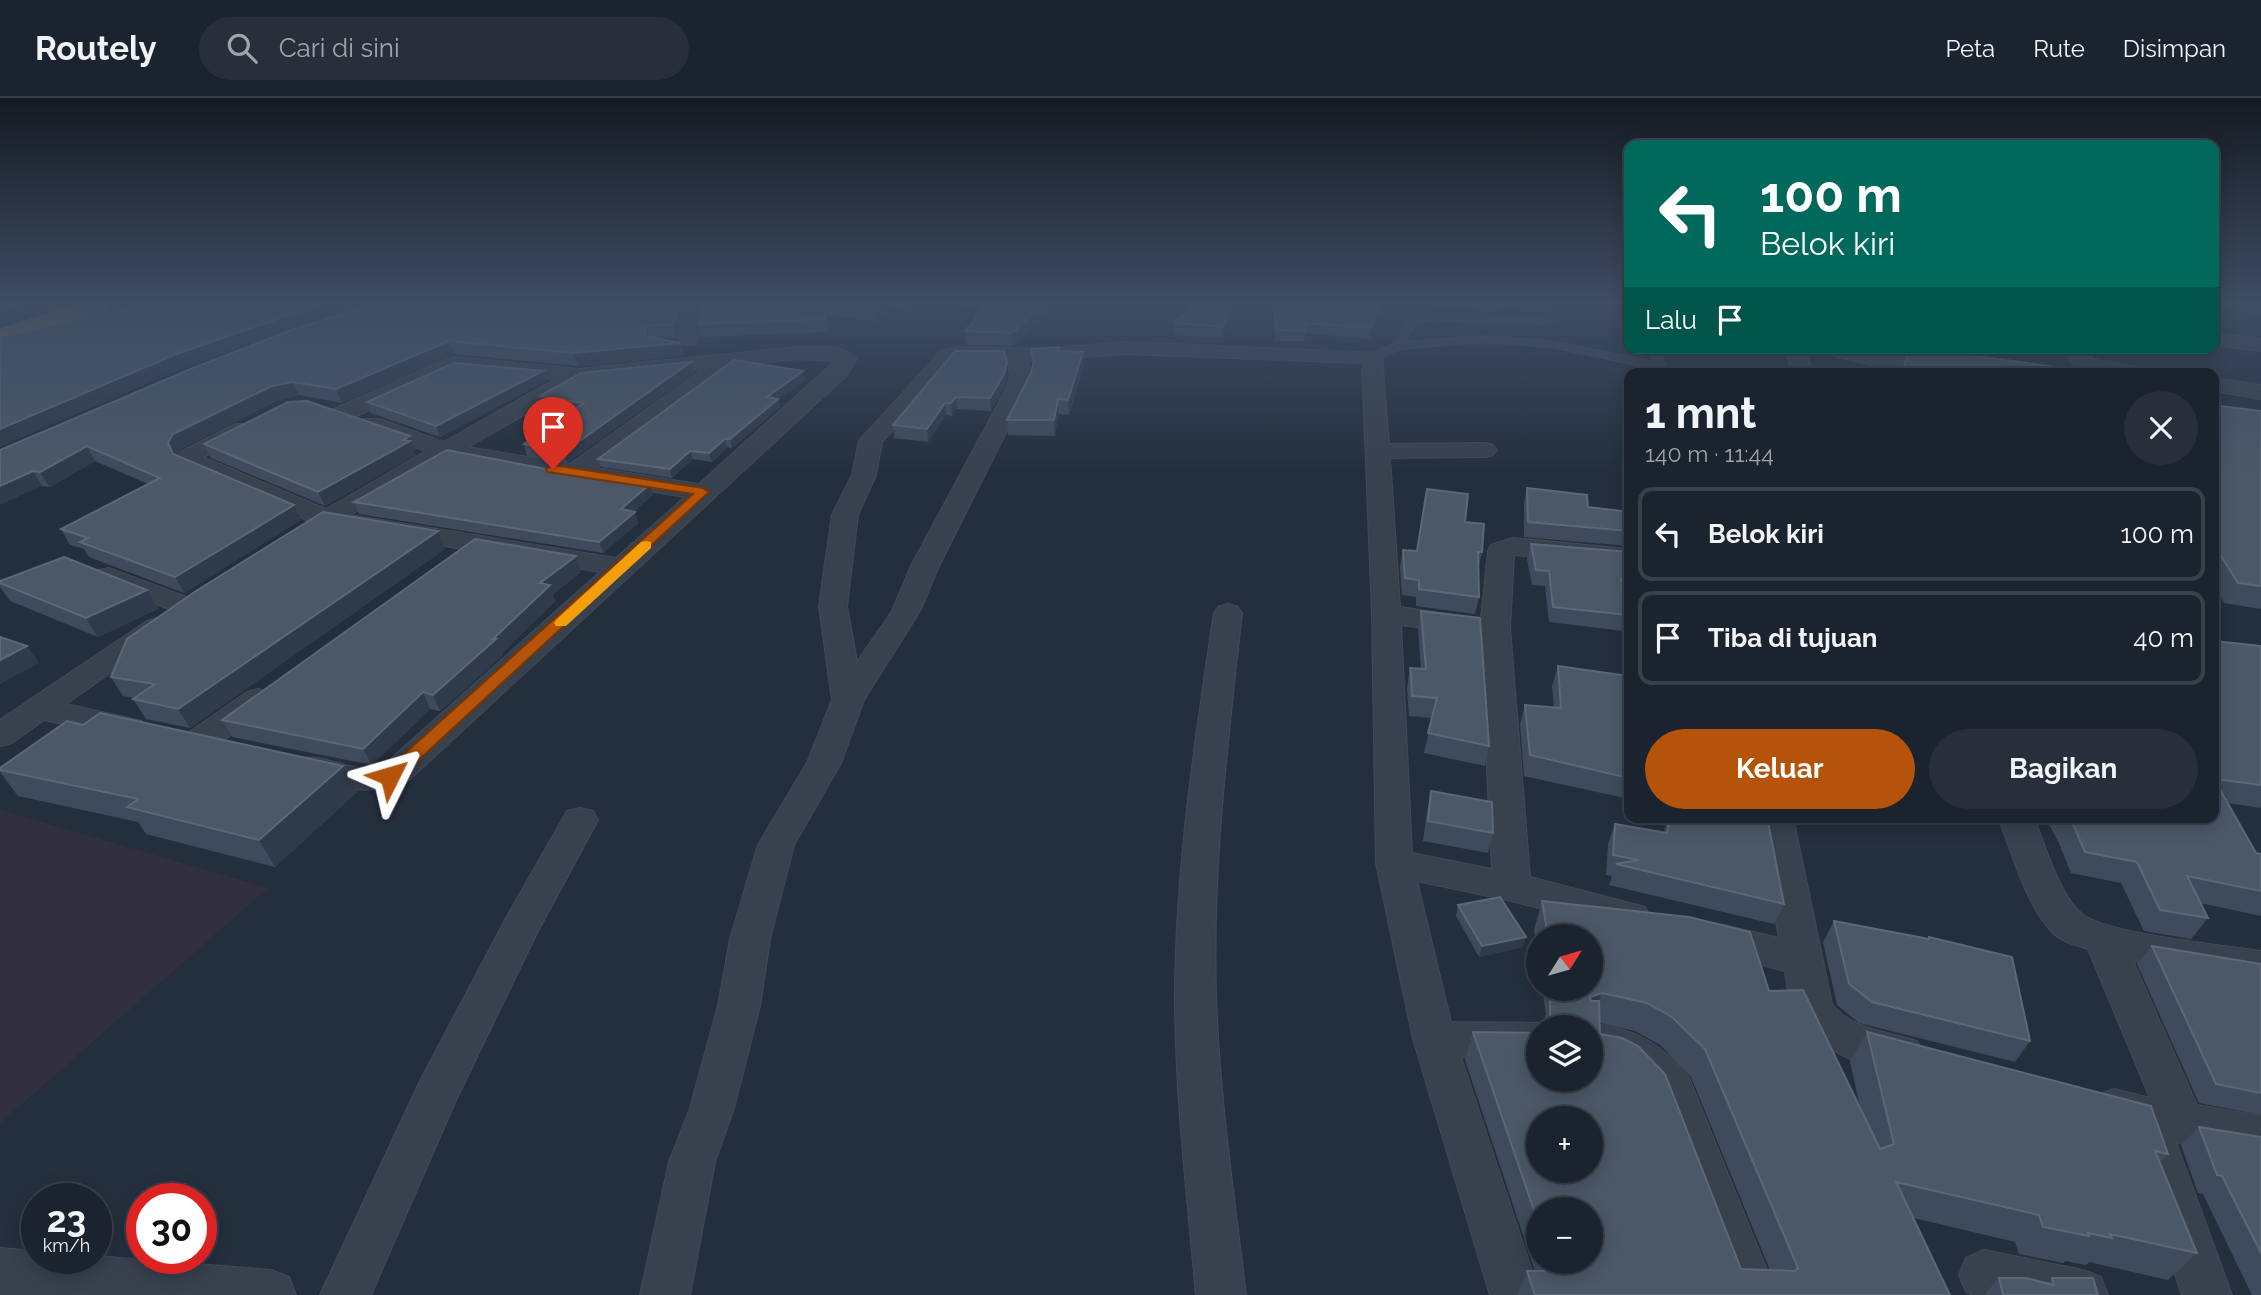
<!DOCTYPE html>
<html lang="id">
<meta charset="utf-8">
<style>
:root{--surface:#1b232e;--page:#282f3a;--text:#f1f3f6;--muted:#a0a4aa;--line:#39404a;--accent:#b45309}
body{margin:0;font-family:Raleway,sans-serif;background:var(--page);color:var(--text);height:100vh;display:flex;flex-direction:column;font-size:26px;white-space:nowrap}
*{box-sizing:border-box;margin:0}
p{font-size:23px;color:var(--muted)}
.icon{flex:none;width:38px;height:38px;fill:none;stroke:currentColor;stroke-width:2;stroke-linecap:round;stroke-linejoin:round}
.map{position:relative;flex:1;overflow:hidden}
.drawer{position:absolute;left:1624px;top:270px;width:595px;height:455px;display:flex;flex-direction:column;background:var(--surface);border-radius:14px;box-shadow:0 4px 18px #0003,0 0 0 2px var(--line)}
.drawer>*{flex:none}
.guide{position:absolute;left:1624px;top:42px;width:595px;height:214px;border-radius:14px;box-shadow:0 4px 18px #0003,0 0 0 2px var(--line);background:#00695c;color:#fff;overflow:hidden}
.needle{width:46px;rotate:53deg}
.fabs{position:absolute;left:1526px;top:826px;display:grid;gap:14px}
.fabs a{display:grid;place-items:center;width:77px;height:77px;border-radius:50%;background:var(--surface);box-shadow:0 4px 18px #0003,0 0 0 2px var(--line);font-size:35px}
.speed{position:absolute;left:21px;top:1085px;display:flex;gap:14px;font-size:35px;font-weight:700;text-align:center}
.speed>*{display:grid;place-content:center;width:91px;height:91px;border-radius:50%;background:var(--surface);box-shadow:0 4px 18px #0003,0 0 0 2px var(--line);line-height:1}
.speed small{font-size:18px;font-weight:400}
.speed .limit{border:10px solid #d22;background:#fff;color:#111}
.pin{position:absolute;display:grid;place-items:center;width:60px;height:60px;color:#fff;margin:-72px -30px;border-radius:50% 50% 50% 0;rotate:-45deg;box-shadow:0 0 7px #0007}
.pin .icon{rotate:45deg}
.me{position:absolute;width:77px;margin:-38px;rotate:50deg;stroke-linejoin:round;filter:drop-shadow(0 0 5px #0008)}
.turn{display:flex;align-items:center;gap:24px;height:147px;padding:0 21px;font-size:32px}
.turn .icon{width:91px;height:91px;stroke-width:2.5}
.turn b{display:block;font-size:49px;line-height:60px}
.then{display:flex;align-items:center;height:66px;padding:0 21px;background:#0003;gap:14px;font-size:26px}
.round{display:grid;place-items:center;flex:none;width:74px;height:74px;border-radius:37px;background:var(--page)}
.summary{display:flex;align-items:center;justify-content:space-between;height:119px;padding:0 21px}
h1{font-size:42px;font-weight:700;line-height:52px}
.cta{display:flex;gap:14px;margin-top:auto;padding:14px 21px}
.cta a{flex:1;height:80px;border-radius:42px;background:var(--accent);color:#fff;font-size:28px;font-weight:700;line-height:80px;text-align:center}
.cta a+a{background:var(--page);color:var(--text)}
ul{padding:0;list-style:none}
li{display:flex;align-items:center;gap:21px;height:94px;margin:0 14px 10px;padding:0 7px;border:4px solid var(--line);border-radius:14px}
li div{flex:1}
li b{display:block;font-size:26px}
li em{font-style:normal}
header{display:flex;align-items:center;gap:42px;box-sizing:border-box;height:98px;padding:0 35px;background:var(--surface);border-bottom:2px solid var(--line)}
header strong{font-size:33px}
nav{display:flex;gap:38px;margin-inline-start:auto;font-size:24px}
.search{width:490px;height:63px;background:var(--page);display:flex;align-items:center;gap:18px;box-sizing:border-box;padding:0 24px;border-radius:38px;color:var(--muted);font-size:26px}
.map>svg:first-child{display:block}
.medical{fill:#32303f}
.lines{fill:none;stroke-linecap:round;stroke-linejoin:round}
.lane-casing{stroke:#414a57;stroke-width:2}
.street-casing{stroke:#414a57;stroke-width:2}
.highway-casing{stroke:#434c59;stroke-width:3}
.lane{fill:#38414e;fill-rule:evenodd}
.street{fill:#38414e;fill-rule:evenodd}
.highway{fill:#746855;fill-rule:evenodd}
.tram{stroke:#5a6575;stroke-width:2}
.wall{fill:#3f4b5c;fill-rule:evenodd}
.shaded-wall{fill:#2f3b4b}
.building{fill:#4b5868;stroke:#5c6777;stroke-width:2;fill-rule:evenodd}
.route{fill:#b45309;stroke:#753606;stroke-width:2}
.slow{fill:#f59e0b}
</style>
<header>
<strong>Routely</strong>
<div class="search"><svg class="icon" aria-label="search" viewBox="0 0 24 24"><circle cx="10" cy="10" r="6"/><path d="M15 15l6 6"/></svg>Cari di sini</div>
<nav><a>Peta</a><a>Rute</a><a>Disimpan</a></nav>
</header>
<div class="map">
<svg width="2261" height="1197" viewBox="0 0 2261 1197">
<rect width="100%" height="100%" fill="#242f3e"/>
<path class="medical" d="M0,712L268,790L0,1025Z"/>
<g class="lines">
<defs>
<path id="lane" d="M1420,216L1548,220L1553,223L1548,226L1421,222L1417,224L1405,244L1484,238L1551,243L1654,264L1648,250H1658L1669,275H1659L1657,271L1551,249L1484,244L1400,251L1376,261H1368V257L1394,246L1410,220Z"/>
<g id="street">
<path d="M688,206H708L698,243L695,247H681L678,243Z"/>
<path d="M2225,206H2261V215L2235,212Z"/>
<path d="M2214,235L2261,241V253L2214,247Z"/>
<path d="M1126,244L1379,255L1382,259L1389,346L1485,345L1493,347L1497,352L1493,357L1485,359L1390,360L1400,509L1471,520L1476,526L1471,532L1461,535L1401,527L1412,755L1492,771L1480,530L1488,453L1491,447L1512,440L1629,451V467L1514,457L1510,530L1530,779L1645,809L1650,819L1645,829L1631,834L1512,803L1417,783L1451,924L1538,925L1550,929H1538V961L1461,959L1540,1197H1490L1413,941L1376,765L1372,516L1362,265L1126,256L1028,263L1032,277L1029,289L939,468L920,513L864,602L841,665L794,747L770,841L760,908L734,1010L715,1064L690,1197H640L669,1064L690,1010L718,908L730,841L758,747L807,665L832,602L819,508L832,417L852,377L859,343L941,253L958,249L1046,251ZM958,261L1007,262L1010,277L1007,289L911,468L892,513L857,564L847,508L858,417L876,377L882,344Z"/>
<path d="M797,249C815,249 845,245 857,261L846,278L409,682C371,701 335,688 296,677L291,669L296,661C325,653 356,680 385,666L600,474L318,427L182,368L178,358L182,353L236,326H252L256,331L252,336L203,359L326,411L426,353L363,331L360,326L363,321H379L444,344L555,281L457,272L350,321H334L331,316L334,311L447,261L454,259L578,271ZM797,261L835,263L699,386L596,370L735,268ZM703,271L570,366L468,349L583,283ZM449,360L685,399L616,460L350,417Z"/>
<path d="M1791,250H1811L1807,256L1813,275H1791L1787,256Z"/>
<path d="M2073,250H2093L2092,261L2145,270L2148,275C2124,275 2084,282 2069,261Z"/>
<path d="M2214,280L2261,287V301L2214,293Z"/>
<path d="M109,470L197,503L201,509L197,515L187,518L99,484L95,478L99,472Z"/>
<path d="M1228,506L1238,509L1242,515C1228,641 1212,769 1216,896C1219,997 1234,1097 1246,1197H1196C1187,1096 1175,996 1175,895C1176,768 1195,641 1214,515L1218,509Z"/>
<path d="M157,520L167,523L172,529L167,535L66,606L142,623L147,630L142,637L131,641L44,622L12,645L0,648V622L147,523Z"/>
<path d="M258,591L269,594L274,601L269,608L209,653L197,656L185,653L181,645L185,637L247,594Z"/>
<path d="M580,710L593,713L598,722L538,833L456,1002L371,1197H320L420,983L505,822L567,713Z"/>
<path d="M1757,719H1793L1832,906C1853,933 1888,933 1917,943L1923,956L1917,969C1913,970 1906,974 1901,974C1874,975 1815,949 1799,925C1789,910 1788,890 1785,873L1701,851L1695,840L1701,829L1715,825L1779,840Z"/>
<path d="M1998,719H2034C2045,747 2059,797 2082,816C2106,836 2225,847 2261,853V885L2133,863L2197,1007L2261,1018V1058L2176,1044L2232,1197H2182L2127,1034L2098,1025L2092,1011L2098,997L2114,991L2150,1000L2088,851C2076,847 2062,844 2053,835C2026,808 2012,754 1998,719Z"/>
<path d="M1591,926C1633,929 1664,947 1689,980L1777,1197H1727L1654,1003C1638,979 1620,964 1591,962V929H1582Z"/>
<path d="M0,1150L37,1153V1160H96V1158L271,1172L289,1179L296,1197H0Z"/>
<path d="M1984,1152L2083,1172L2101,1179L2108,1197H1973L1966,1194L1959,1177L1966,1160Z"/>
</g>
<path id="highway" d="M78,206H113L109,211L0,246V231Z"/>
</defs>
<use href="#lane" class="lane-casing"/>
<use href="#street" class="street-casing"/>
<use href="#highway" class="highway-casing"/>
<use href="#lane" class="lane"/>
<use href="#street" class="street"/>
<use href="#highway" class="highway"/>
<path class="tram" d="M0,232L77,206"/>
</g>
<g class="wall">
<path d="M687,206L676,240H658L680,245L683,258L578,268L454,256L342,305L299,297L279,302L181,351L177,357L301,422L184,495L89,459L84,451L70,447L61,431L148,386L95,363L50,389L42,388L0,352L193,270Z"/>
<path d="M704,206H919L910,213L892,210L877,223L830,218L827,234L702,239L699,226Z"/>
<path d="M953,206H1058L1013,248L966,247L965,233L984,209Z"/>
<path d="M1195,206H1233L1223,240L1173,237L1174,225Z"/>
<path d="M1274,206H1379L1374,230H1371L1369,241L1305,235L1304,243H1275L1274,216Z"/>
<path d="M1424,206H1554L1552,214L1516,211L1483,212Z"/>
<path d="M1818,250H1993L1977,258L2097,275H1899L1816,255Z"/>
<path d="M1031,251L1060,253L1084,269L1069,317L1058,316L1055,338L1008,337L1007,322L1031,275L1032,269Z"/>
<path d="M691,264L694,275L567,365L527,358L524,346L572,313L544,309L540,298Z"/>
<path d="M1007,265V277L1005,288L991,313L957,311L952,318L946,317L928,344L894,340L893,327Z"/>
<path d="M543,273L546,283L440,339L371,315L367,304Z"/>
<path d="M805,282L778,301L780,309L732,350L727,349L712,364L693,361L672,380L601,369L598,361Z"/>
<path d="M2214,300L2220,308L2261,313V511L2224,505L2214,488Z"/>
<path d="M410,338L416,352L414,353L416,357L325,408L211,360L204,346Z"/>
<path d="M1527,390L1588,409L1629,414V448L1524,439V404Z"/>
<path d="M653,397L634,413L638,425L603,455L359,416L354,404Z"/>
<path d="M1465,424L1482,454L1478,471L1479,499L1475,516L1416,508V499L1402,497L1400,468L1403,452L1417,453Z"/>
<path d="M1531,446L1629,454V498L1624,497L1629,517L1624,533L1549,524L1545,488L1532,487L1527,461Z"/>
<path d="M445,451L190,630L146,621L133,601L135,600L123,598L111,579Z"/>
<path d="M581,474L553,496L555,503L502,555L503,557L440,613L430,611L372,667L232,639L222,622Z"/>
<path d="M0,483L147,492L158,511L98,539L10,503L0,489Z"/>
<path d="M1421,513L1489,648L1485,668L1424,655L1432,620L1409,618L1407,590L1410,570L1421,571L1418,532Z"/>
<path d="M2214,543L2261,548V710L2228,705L2256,755L2261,756V818L2200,805L2208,820L2191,841L2144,833L2121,785L2071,775L2059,745L2045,719H2214Z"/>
<path d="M1558,568L1629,578V701L1524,678L1520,626L1525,607L1554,609L1552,588Z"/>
<path d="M83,627L343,668L357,694L275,769L146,736L138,724L18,698L0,674V670Z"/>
<path d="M1431,693L1493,735L1488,755L1423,743L1427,713Z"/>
<path d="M1667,719H1767L1784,806L1774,826L1609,787L1612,778L1606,777L1608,746L1615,726L1664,735Z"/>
<path d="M1542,803L1769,893L1860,1009L1850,963L1867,934L2168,1056L2160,1065L2197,1155L2168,1182L2089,1164L2086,1167L2066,1163L2063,1165L2019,1156L2015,1144L1914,1120L1950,1197H1517L1527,1173H1535L1465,962L1473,934L1538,982L1591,929H1541L1546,916L1542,891H1591V838H1538V862L1534,832ZM1600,925L1635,933L1660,947L1691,979L1770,1172L1741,1171L1600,936ZM1538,1111L1591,1164H1538Z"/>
<path d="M1458,807L1523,849L1479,859L1456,818Z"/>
<path d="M1834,823L1927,840L1929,839L2030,943L2015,964L1859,925L1837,907L1823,844Z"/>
<path d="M2152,848L2261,866V1017L2199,1005L2137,866Z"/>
<path d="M2199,1029L2261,1039V1197H2252L2203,1096L2198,1095L2181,1047Z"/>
<path d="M1999,1180L2047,1186L2052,1180L2098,1197H1984Z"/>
</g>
<g class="shaded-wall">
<path d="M23,206H70L0,228V213Z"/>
<path d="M108,206H140L111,212Z"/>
<path d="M321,206H362L181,271L0,349V331L174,257Z"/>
<path d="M680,206H687L676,240L673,227Z"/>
<path d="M828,206L830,218L827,234L825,221Z"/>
<path d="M880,206H891L892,210L877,223L875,211Z"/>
<path d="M909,206H919L910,213Z"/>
<path d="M1043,206H1058L1013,248L1012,235Z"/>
<path d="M1230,206H1233L1223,240V229Z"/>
<path d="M645,228L649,241L680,245L683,258L578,268L574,255L645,238Z"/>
<path d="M449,243L454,256L342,305L336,291Z"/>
<path d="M1964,250H1993L1947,272L1955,255Z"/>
<path d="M1083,254L1084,269L1069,317L1068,302Z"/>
<path d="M691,264L694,275L567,365L564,354Z"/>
<path d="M1007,265V277L1005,288L991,313L990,300Z"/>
<path d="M543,273L546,283L440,339L436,328Z"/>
<path d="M803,273L805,282L769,307L767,299Z"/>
<path d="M293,284L299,297L279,302L181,351L176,359L181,370L168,345L173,336L272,288Z"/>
<path d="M956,299L957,311L952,318L951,305Z"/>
<path d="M778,301L780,309L732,350L730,341Z"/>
<path d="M1058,301V316L1055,338L1054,322Z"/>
<path d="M945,305L946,317L928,344L927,331Z"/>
<path d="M410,338L416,352L414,353L416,357L325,408L318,394Z"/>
<path d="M725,341L727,349L712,364L709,355Z"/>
<path d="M87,348L95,363L50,389L40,374Z"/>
<path d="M690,353L693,361L672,380L670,371Z"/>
<path d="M33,373L42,388L0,407V388Z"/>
<path d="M650,386L653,397L628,419L635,414L638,425L603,455L599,444L621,411Z"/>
<path d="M294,407L301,422L184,495L175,479Z"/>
<path d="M438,433L445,451L190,630L178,611Z"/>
<path d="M576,458L581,474L553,496L555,503L502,555L503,557L440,613L433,597L493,541L540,485Z"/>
<path d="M147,492L158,511L98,539L86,520Z"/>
<path d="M27,548L39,565L0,586V562Z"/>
<path d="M423,594L430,611L372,667L363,651Z"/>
<path d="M343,668L357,694L275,769L259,742Z"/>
<path d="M1526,839L1523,849L1479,859L1482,848Z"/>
<path d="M1602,895L1591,923L1590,899Z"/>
</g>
<g class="building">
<path d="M0,206H23L0,213Z"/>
<path d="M150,206H321L174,257L0,331V239Z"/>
<path d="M373,206H680L673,227L645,228V238L680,245L574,255L449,243L336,291L293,284L272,288L173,336L168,345L173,356L294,407L175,479L80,444L88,440L61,431L160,380L87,348L40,374L33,373L0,388V352L193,270L291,232Z"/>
<path d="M704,206H828L825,221L699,226Z"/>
<path d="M834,206H880L875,211Z"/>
<path d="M987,206H1043L1012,235L965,233Z"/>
<path d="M1195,206H1230L1223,229L1174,225Z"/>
<path d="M1274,206H1378L1375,220H1373L1371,230L1304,225L1305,233L1276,232Z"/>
<path d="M1059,249L1057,253L1083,254L1068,302L1058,301L1054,322H1007L1031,275L1034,263L1031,251Z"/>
<path d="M1876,250H1922L1930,252L1937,250H1964L1955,255L2097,275H1901L1908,258Z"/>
<path d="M955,253H1004L1007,265L1004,276L990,300L956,299L951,305H945L927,331L893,327Z"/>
<path d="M734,262L803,273L767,299L778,301L730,341H725L709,355L690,353L670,371L598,361Z"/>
<path d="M691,264L564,354L524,346L584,305L540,298L581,275Z"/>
<path d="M454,265L543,273L436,328L367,304Z"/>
<path d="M2214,300L2220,308L2261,313V488L2238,485L2221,458L2214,457Z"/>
<path d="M307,303L410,338L403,342L410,343L318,394L204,346L288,304Z"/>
<path d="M447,352L546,371L650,386L621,411L635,414L599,444L354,404Z"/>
<path d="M1527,390L1587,397L1588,409L1629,414V433L1528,424Z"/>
<path d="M1427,391L1468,396L1465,424L1484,426L1482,454H1478L1479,499L1419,491V482L1405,480L1403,452L1417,453Z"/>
<path d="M323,414L438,433L178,611L133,601L155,586L111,579L127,541L196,493Z"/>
<path d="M475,441L576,458L540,485L550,487L493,541H496L433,597L423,594L363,651L222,622Z"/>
<path d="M1531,446L1629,454V482L1621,481L1629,517L1553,509L1549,473L1536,472Z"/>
<path d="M64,459L147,492L86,520L0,485V483Z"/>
<path d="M1421,513L1480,520L1489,648L1428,635L1437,600L1412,598L1411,578L1410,570L1426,571Z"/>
<path d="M0,539L27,548L0,562Z"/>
<path d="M2214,543L2261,548V687L2214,681L2256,755L2261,756V793L2187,778L2208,820L2160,812L2137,764L2085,754L2070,719H2214Z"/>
<path d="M1558,568L1629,578V680L1530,657L1525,607L1561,610Z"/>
<path d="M100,615L343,668L259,742L127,709L138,701L0,672V670L67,623L83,627Z"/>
<path d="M1431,693L1492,704L1493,735L1428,723Z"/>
<path d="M1670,719H1767L1784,806L1616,766L1639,762L1613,757L1615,726L1667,735Z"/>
<path d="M1500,799L1526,839L1482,848L1458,807Z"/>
<path d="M1542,803L1689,819L1750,834L1769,893L1803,892L1880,1051L1894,1046L1867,934L2151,1008L2168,1056L2155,1053L2197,1155L2110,1136L2112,1140L2088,1135L2089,1138L2043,1129L2039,1117L1896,1084L1950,1197H1535L1527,1173H1552L1554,1170L1552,1164H1591V1111H1538V1124L1473,934L1538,935V982H1591V929H1550V903L1562,901L1557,897L1556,891H1591V838H1548ZM1602,895L1647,905L1672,919L1705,951L1798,1170L1795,1173L1741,1171L1665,976L1638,948L1622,940L1600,936L1599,903H1591L1590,899ZM1538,1020H1591V1073H1538Z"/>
<path d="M1834,823L1929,841V839L2012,859L2030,943L1872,904L1849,886Z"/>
<path d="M2152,848L2261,866V995L2216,986Z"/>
<path d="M2199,1029L2261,1039V1155L2222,1078L2217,1077Z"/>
<path d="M1999,1180H2026L2054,1187L2052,1180H2093L2098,1197H2003Z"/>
</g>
<linearGradient id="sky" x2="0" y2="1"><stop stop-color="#141a22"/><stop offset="0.55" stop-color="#3f4d63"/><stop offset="1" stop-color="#3f4d63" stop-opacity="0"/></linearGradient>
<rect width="2261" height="373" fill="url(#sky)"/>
<path class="route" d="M553,367L703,390L709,394L397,682H384L382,678L384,674L693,396L548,374L546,371Z"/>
<path class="slow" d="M646,443L651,444V450L566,528H556L554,525L556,522L641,444Z"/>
</svg>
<div class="fabs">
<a><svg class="needle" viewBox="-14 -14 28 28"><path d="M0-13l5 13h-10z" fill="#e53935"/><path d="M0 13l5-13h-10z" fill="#a0a4aa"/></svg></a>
<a><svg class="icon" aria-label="layers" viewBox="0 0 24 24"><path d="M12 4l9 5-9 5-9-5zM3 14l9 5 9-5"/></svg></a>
<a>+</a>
<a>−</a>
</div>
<div class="speed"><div>23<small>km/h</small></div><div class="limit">30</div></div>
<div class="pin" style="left:553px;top:371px;background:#d93025"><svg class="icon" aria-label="arrive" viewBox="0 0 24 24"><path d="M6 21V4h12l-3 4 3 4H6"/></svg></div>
<svg class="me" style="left:390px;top:678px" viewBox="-20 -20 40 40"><path d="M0-17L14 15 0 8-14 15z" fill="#b45309" stroke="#fff" stroke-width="4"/></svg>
<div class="guide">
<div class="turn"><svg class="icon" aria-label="left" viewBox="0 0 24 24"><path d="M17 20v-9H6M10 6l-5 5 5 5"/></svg><div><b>100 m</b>Belok kiri</div></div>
<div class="then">Lalu<svg class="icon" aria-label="arrive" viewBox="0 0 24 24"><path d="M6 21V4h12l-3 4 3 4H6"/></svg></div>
</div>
<section class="drawer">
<div class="summary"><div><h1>1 mnt</h1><p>140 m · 11:44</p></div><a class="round"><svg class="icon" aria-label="close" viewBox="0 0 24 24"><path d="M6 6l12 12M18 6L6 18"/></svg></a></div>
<ul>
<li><svg class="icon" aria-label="left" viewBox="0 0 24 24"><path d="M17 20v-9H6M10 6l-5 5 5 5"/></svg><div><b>Belok kiri</b></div><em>100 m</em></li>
<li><svg class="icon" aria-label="arrive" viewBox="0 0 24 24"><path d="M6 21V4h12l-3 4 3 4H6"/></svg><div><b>Tiba di tujuan</b></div><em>40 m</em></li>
</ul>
<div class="cta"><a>Keluar</a><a>Bagikan</a></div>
</section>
</div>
